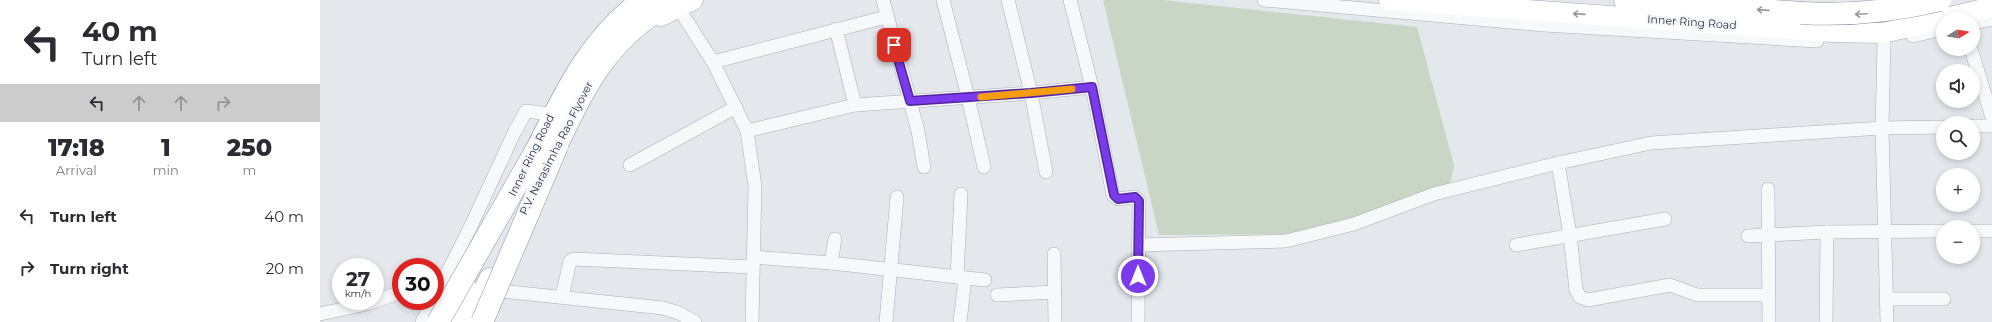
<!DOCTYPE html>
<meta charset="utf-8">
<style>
:root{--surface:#fff;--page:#f7f7f7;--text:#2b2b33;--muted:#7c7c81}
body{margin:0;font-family:Montserrat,sans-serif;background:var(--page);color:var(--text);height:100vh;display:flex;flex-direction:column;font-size:15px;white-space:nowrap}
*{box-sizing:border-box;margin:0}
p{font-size:13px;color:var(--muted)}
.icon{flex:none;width:22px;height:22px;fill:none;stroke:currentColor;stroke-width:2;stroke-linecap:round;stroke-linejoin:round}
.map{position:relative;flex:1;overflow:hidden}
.sheet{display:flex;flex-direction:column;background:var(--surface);width:320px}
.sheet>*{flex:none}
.top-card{background:#fff;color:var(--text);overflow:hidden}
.needle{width:26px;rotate:79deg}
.buttons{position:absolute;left:1616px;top:12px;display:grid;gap:8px}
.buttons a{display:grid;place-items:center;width:44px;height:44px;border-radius:50%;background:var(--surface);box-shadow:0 2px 6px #0003;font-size:20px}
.speed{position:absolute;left:12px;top:258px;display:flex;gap:8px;font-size:20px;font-weight:700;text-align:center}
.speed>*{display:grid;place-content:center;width:52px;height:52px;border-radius:50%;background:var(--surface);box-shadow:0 2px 6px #0003;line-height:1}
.speed small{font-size:10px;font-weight:400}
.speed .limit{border:6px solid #d22;background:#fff;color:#111}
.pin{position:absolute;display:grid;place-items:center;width:34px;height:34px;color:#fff;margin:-17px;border-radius:8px;box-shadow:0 2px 6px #0006}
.me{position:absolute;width:44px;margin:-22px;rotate:0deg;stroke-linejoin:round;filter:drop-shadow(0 0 3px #0008)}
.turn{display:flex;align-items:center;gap:14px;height:84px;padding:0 16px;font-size:18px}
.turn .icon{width:52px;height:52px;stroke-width:2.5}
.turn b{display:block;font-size:28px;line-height:34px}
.lanes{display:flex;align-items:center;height:38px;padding:0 16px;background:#0003;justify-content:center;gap:20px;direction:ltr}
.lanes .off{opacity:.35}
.eta{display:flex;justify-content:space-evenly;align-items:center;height:68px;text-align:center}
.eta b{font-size:24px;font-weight:800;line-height:28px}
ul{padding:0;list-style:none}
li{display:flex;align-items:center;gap:12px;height:52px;padding:0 16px}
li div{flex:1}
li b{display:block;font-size:15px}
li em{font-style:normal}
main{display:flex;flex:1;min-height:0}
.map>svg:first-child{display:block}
.green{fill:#c9d6c5}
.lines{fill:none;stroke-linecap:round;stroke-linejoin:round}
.minor-casing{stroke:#a9aeb7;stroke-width:14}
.primary-casing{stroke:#a3abb8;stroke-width:21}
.motorway-casing{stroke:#8b94a3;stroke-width:23}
.minor{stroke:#f7f8fa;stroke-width:13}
.primary{stroke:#fff;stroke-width:20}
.motorway{stroke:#fff;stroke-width:22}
.motorway-bridge-casing{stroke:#8b94a3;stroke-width:23;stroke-linecap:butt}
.motorway-bridge{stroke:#fff;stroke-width:22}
.oneway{stroke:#959aa2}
.route-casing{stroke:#51269a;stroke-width:10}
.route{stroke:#7c3aed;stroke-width:7}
.slow{stroke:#f59e0b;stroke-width:7}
.labels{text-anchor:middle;stroke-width:4;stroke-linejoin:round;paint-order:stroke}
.street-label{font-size:11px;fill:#2b3445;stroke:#f4f6f9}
</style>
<main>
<section class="sheet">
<div class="top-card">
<div class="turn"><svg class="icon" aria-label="left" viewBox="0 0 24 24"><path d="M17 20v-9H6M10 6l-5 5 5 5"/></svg><div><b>40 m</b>Turn left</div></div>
<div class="lanes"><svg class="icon" aria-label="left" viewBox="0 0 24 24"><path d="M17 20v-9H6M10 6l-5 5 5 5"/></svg><svg class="icon off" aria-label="ahead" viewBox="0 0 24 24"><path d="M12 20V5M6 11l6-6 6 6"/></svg><svg class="icon off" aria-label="ahead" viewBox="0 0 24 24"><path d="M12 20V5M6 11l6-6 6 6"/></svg><svg class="icon off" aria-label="right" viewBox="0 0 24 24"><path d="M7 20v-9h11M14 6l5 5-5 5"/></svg></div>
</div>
<div class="eta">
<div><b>17:18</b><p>Arrival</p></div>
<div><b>1</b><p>min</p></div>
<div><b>250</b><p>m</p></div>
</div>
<ul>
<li><svg class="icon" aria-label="left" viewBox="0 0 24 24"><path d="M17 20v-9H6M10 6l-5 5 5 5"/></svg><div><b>Turn left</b></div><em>40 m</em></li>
<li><svg class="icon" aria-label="right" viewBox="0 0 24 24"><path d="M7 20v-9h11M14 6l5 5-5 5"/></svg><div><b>Turn right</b></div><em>20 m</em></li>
</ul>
</section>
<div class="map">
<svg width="1672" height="322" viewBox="0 0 1672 322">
<rect width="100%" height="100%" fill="#e4e7ec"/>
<path class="green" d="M783,0H842L1097,27L1134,165L1129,190L993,234L839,235Z"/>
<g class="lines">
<defs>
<g id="minor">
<path d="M563,0L598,131L604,167"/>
<path d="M623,0L648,97L664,167"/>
<path d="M688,0L711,93L726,172"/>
<path d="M750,0L772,87L793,195L798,199L815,197L819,201L818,322"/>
<path d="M944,0L1224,25L1497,41"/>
<path d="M357,6L393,62L427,131L435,186L432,322"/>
<path d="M1653,23L1672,19"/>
<path d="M516,29L535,105"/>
<path d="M1593,36L1623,29"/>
<path d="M1564,42L1562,128L1567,322"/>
<path d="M1651,49L1672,117"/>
<path d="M393,62L566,17"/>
<path d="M1653,126H1672"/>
<path d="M427,131L535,105L711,93L772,87"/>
<path d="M1238,163L1250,235L1256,290L1260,297L1268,300L1350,285L1377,295H1448"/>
<path d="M310,165L416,107"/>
<path d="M1448,189L1449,322"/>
<path d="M1653,231H1672"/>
<path d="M1428,236L1507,232L1623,231"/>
<path d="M818,245L966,241L1034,224L1114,194L1238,163L1331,143L1562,128L1623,127"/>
<path d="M1196,245L1345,219"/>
<path d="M734,254L735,322"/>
<path d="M433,257L511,263L665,280"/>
<path d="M511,263L515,239"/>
<path d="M637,277L641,194"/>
<path d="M171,290L343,308L359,313L375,322"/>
<path d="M677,295L735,292"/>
<path d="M115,297L150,228L195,131L206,111L230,114"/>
<path d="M242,297L250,261L254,259L432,267"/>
<path d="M1567,299H1624"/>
<path d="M0,314L47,304L81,292"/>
<path d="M102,322L113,301"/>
<path d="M566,322L577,197"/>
<path d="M640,322L645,278"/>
<path d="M1506,322L1507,232"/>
</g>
<g id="primary">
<path d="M1069,0L1512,32L1563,33L1672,7"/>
<path d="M341,16L373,0"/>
</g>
<g id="motorway">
<path d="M1305,0L1481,13"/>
<path d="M213,157C242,99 268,39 323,0"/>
<path d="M228,163C263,92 282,40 355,0"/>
<path d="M131,322L147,290"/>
<path d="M149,322L170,279"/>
</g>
</defs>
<use href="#minor" class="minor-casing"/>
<use href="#primary" class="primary-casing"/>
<use href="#motorway" class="motorway-casing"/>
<use href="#minor" class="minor"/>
<use href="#primary" class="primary"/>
<use href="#motorway" class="motorway"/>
<defs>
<g id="motorway-bridge">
<path d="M1481,13C1529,16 1574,11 1620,0"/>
<path d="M118,322L222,140"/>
<path d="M162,322L237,146"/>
</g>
</defs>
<use href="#motorway-bridge" class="motorway-bridge-casing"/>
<use href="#motorway-bridge" class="motorway-bridge"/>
</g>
<defs><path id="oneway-shaft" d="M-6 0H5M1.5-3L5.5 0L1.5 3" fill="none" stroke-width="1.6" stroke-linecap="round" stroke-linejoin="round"/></defs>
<g class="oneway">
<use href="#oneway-shaft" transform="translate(1443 10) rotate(-176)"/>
<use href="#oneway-shaft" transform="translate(1259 14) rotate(-176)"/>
<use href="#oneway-shaft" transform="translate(1541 14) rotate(177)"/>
</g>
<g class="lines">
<defs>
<path id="route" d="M574,45L590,101L711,93L772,87L794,195L798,199L815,197L819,201L818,276"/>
</defs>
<use href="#route" class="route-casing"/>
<use href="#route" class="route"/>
<path class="slow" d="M661,97L752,89"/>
</g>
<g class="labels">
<g class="street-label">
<text transform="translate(1372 22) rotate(4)" y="4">Inner Ring Road</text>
<text transform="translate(236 148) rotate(-63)" y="4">P.V. Narasimha Rao Flyover</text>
<text transform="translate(211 155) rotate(-64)" y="4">Inner Ring Road</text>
</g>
</g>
</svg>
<div class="buttons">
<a><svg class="needle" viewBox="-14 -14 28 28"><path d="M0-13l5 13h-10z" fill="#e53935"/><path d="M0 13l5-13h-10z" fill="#7c7c81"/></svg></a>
<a><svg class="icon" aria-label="sound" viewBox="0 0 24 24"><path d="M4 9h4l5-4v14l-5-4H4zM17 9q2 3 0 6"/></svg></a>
<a><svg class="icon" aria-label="search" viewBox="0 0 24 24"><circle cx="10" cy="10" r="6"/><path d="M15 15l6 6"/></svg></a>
<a>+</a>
<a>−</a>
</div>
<div class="speed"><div>27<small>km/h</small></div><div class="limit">30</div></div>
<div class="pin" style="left:574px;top:45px;background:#d93025"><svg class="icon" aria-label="arrive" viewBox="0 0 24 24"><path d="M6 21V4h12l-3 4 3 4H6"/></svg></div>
<svg class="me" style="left:818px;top:276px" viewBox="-20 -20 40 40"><circle r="17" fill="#7c3aed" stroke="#fff" stroke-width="3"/><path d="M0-11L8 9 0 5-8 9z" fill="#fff"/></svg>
</div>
</main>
